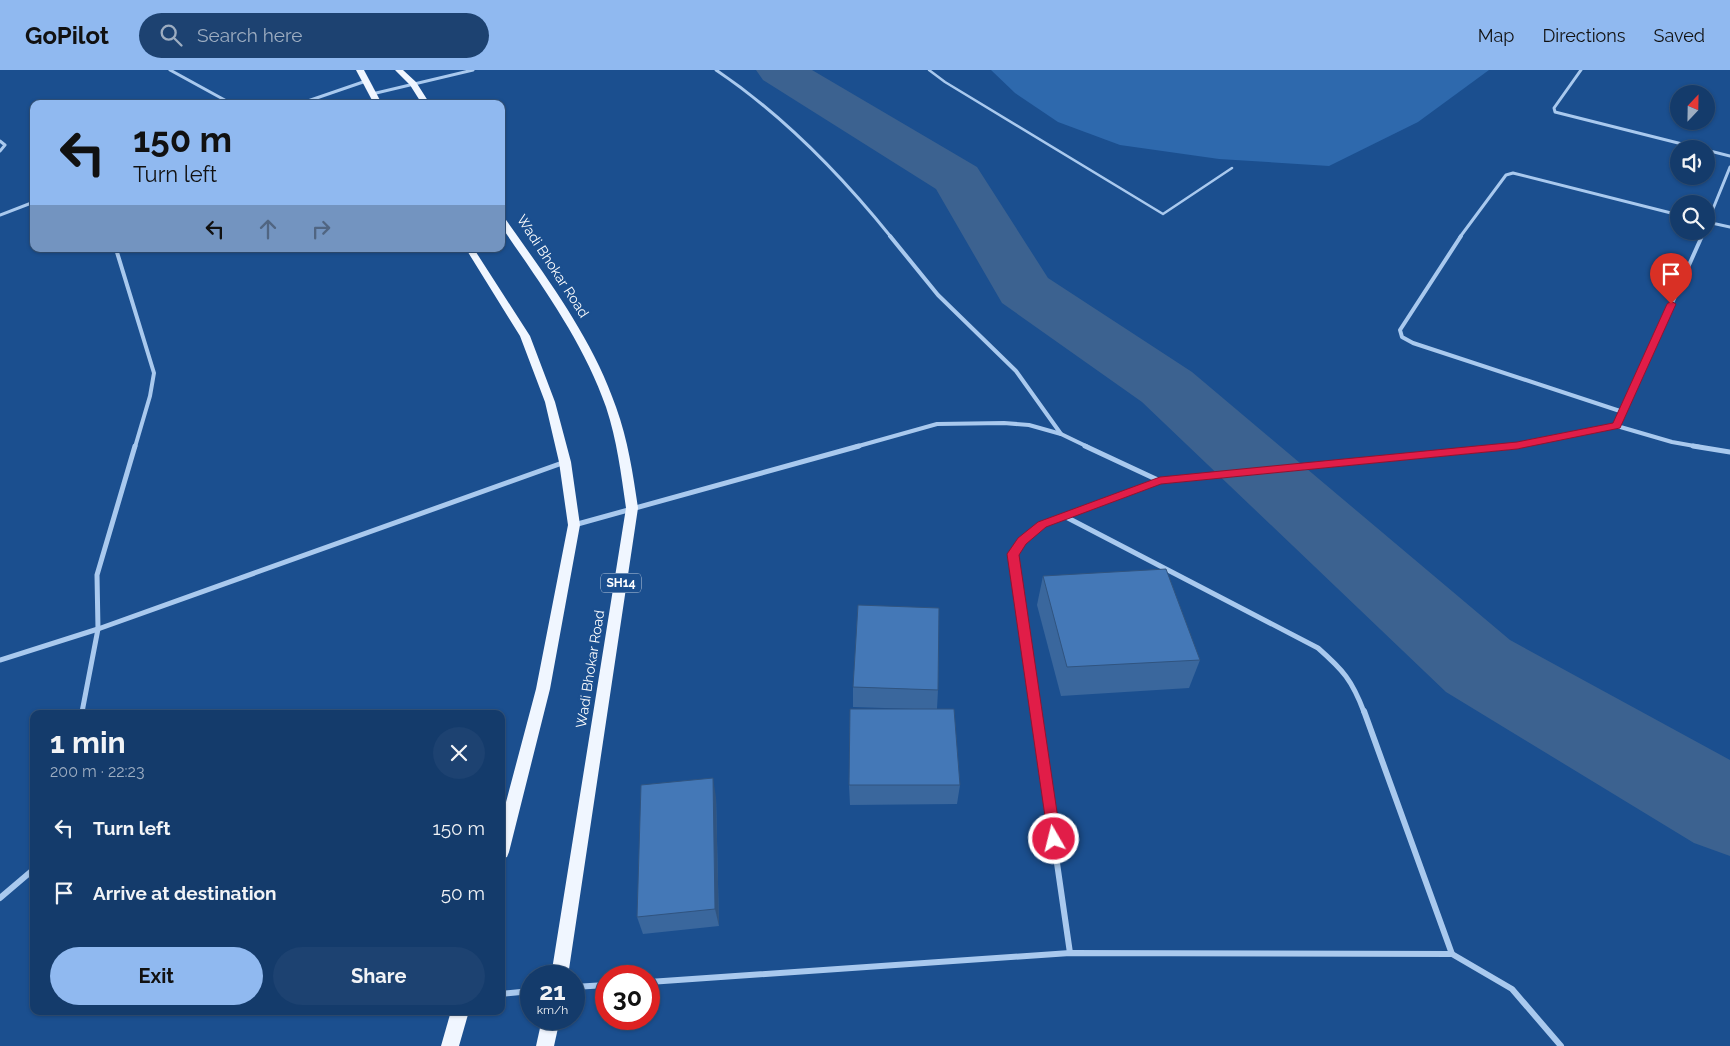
<!DOCTYPE html>
<meta charset="utf-8">
<style>
:root{--surface:#143b6b;--page:#1d4271;--text:#f1f3f6;--muted:#9dadc1;--line:#33557e;--accent:#90b9f0}
body{margin:0;font-family:Raleway,sans-serif;background:var(--page);color:var(--text);height:100vh;display:flex;flex-direction:column;font-size:19px;white-space:nowrap}
*{box-sizing:border-box;margin:0}
p{font-size:16px;color:var(--muted)}
.icon{flex:none;width:28px;height:28px;fill:none;stroke:currentColor;stroke-width:2;stroke-linecap:round;stroke-linejoin:round}
.map{position:relative;flex:1;overflow:hidden}
.panel{position:absolute;left:30px;top:640px;width:475px;height:305px;display:flex;flex-direction:column;background:var(--surface);border-radius:10px;box-shadow:0 1px 4px #0004,0 0 0 1px var(--line)}
.panel>*{flex:none}
.guide{position:absolute;left:30px;top:30px;width:475px;height:152px;border-radius:10px;box-shadow:0 1px 4px #0004,0 0 0 1px var(--line);background:#90b9f0;color:#111;overflow:hidden}
.needle{width:32px;rotate:22deg}
.buttons{position:absolute;left:1670px;top:15px;display:grid;gap:10px}
.buttons a{display:grid;place-items:center;width:45px;height:45px;border-radius:50%;background:var(--surface);box-shadow:0 1px 4px #0004,0 0 0 1px var(--line);font-size:25px}
.speed{position:absolute;left:520px;top:895px;display:flex;gap:10px;font-size:25px;font-weight:700;text-align:center}
.speed>*{display:grid;place-content:center;width:65px;height:65px;border-radius:50%;background:var(--surface);box-shadow:0 1px 4px #0004,0 0 0 1px var(--line);line-height:1}
.speed small{font-size:12px;font-weight:400}
.speed .limit{border:8px solid #d22;background:#fff;color:#111}
.pin{position:absolute;display:grid;place-items:center;width:42px;height:42px;color:#fff;margin:-51px -21px;border-radius:50% 50% 50% 0;rotate:-45deg;box-shadow:0 0 5px #0007}
.pin .icon{rotate:45deg}
.me{position:absolute;width:55px;margin:-28px;rotate:352deg;stroke-linejoin:round;filter:drop-shadow(0 0 4px #0008)}
.turn{display:flex;align-items:center;gap:18px;height:105px;padding:0 20px;font-size:22px}
.turn .icon{width:65px;height:65px;stroke-width:2.5}
.turn b{display:block;font-size:35px;line-height:42px}
.lanes{display:flex;align-items:center;height:48px;padding:0 20px;background:#0003;justify-content:center;gap:25px;direction:ltr}
.lanes .off{opacity:.35}
.round{display:grid;place-items:center;flex:none;width:52px;height:52px;border-radius:26px;background:var(--page)}
.summary{display:flex;align-items:center;justify-content:space-between;height:85px;padding:0 20px}
h1{font-size:30px;font-weight:700;line-height:38px}
.cta{display:flex;gap:10px;margin-top:auto;padding:10px 20px}
.cta a{flex:1;height:58px;border-radius:30px;background:var(--accent);color:#111;font-size:20px;font-weight:700;line-height:58px;text-align:center}
.cta a+a{background:var(--page);color:var(--text)}
ul{padding:0;list-style:none}
li{display:flex;align-items:center;gap:15px;height:65px;padding:0 20px}
li div{flex:1}
li b{display:block;font-size:19px}
li em{font-style:normal}
header{display:flex;align-items:center;gap:30px;box-sizing:border-box;height:70px;padding:0 25px;background:var(--accent);color:#111}
header strong{font-size:24px}
nav{display:flex;gap:28px;margin-inline-start:auto;font-size:18px}
.search{width:350px;height:45px;background:var(--page);display:flex;align-items:center;gap:12px;box-sizing:border-box;padding:0 18px;border-radius:28px;color:var(--muted);font-size:19px}
.map>svg:first-child{display:block}
.green{fill:#2e69ad}
.lines{fill:none;stroke-linecap:round;stroke-linejoin:round}
.river{fill:#3c6290;fill-rule:evenodd}
.lane{stroke:#a9c9ee;stroke-width:2.5}
.street-far3{stroke:#a9c9ee;stroke-width:3}
.street-far2{stroke:#a9c9ee;stroke-width:4}
.street-far1{stroke:#a9c9ee;stroke-width:5}
.street{stroke:#a9c9ee;stroke-width:6}
.primary{fill:#f0f6ff;fill-rule:evenodd}
.wall{fill:#3a679d}
.shaded-wall{fill:#305480}
.building{fill:#4478b7;stroke:#305480}
.route{fill:#e11d48;stroke:#92132f}
.labels{text-anchor:middle;stroke-width:4.5;stroke-linejoin:round;paint-order:stroke}
.shield{fill:#1b4f8f;stroke:#bbcadd;stroke-width:1}
.shield-label{font-size:12px;font-weight:bold;fill:#fff}
.street-label{font-size:14px;fill:#fff;stroke:#1b4f8f}
</style>
<header>
<strong>GoPilot</strong>
<div class="search"><svg class="icon" aria-label="search" viewBox="0 0 24 24"><circle cx="10" cy="10" r="6"/><path d="M15 15l6 6"/></svg>Search here</div>
<nav><a>Map</a><a>Directions</a><a>Saved</a></nav>
</header>
<div class="map">
<svg width="1730" height="976" viewBox="0 0 1730 976">
<rect width="100%" height="100%" fill="#1b4f8f"/>
<path class="green" d="M991,0H1489L1418,52L1329,96L1219,89L1120,75L1058,52L1015,23Z"/>
<g class="lines">
<path class="river" d="M756,0H812L977,97L1048,208L1192,302L1510,570L1730,690V786L1694,773L1446,622L1142,332L1002,233L936,119L763,10Z"/>
<path class="lane" d="M929,0L945,12L1163,144L1232,98"/>
<g class="street-far3">
<path d="M170,0L232,34"/>
<path d="M716,0C783,45 841,105 891,167"/>
<path d="M1581,0L1554,38L1555,42L1702,79"/>
<path d="M372,24L473,0"/>
<path d="M299,34L366,11"/>
<path d="M0,71L5,75L0,81"/>
<path d="M1706,80L1730,86"/>
<path d="M0,145L34,132"/>
<path d="M1707,152L1730,157"/>
<path d="M1706,156L1730,97"/>
<path d="M1460,167L1506,105L1513,103L1679,145"/>
<path d="M1701,167L1704,161"/>
</g>
<g class="street-far2">
<path d="M890,166L938,225L1016,301L1061,364"/>
<path d="M1461,166L1400,260L1402,267L1413,273L1623,342"/>
<path d="M116,179L154,303L150,326L135,377"/>
<path d="M1617,356L1672,372L1700,377"/>
<path d="M855,377L937,354L1004,353L1029,355L1061,364L1088,377"/>
<path d="M1508,377L1617,356L1702,166"/>
</g>
<g class="street-far1">
<path d="M1085,376L1160,411"/>
<path d="M1693,376L1730,382"/>
<path d="M1064,446L1318,578C1343,600 1352,610 1364,642"/>
<path d="M574,455L859,376"/>
<path d="M0,590L98,559L565,392"/>
<path d="M82,642L98,559L97,505L135,376"/>
<path d="M1036,642L1013,484L1022,471L1042,454L1160,411L1519,376"/>
</g>
<g class="street">
<path d="M1035,641L1070,883"/>
<path d="M1364,641L1452,884"/>
<path d="M82,644L83,641"/>
<path d="M0,828L34,799"/>
<path d="M649,912L1070,883L1452,884L1512,919L1561,976"/>
<path d="M574,917L606,915"/>
<path d="M501,924L531,921"/>
</g>
<g class="primary">
<path d="M356,0H364L382,34H374Z"/>
<path d="M395,0H403L416,12L430,34H422L410,15Z"/>
<path d="M501,146L504,147C546,207 592,267 616,337C628,370 633,404 638,438L568,906H551L626,438C621,404 617,370 606,337C583,271 540,213 501,156Z"/>
<path d="M466,179H474L530,266L555,332L571,392L580,455L550,619L509,782L507,787L501,789V751L536,619L568,455L559,392L545,332L520,266Z"/>
<path d="M451,941H469L459,976H441Z"/>
<path d="M542,949H560L554,976H536Z"/>
</g>
</g>
<g class="wall">
<path d="M1043,506L1200,590L1189,618L1061,626L1037,535Z"/>
<path d="M853,617L938,620L937,639L960,715L957,734L850,735L849,715L914,639L853,637Z"/>
<path d="M716,727L719,856L643,864L637,847Z"/>
</g>
<path class="shaded-wall" d="M713,708L716,727L719,856L715,839Z"/>
<g class="building">
<path d="M1166,499L1200,590L1067,597L1043,506Z"/>
<path d="M858,535L939,538L938,620L853,617Z"/>
<path d="M850,639H954L960,715H849Z"/>
<path d="M713,708L715,839L637,847L641,715Z"/>
</g>
<path class="route" d="M1671,231L1676,234L1620,358L1517,379L1161,414L1046,457L1026,474L1019,485L1061,769L1059,774L1054,776L1049,774L1007,484L1018,468L1038,452L1160,407L1517,372L1613,353L1667,234Z"/>
<g class="labels">
<rect class="shield" x="601" y="503.5" width="40" height="19" rx="4"/>
<g class="shield-label">
<text x="621" y="517">SH14</text>
</g>
<g class="street-label">
<text transform="translate(553 196) rotate(57)" y="5">Wadi Bhokar Road</text>
<text transform="translate(590 599) rotate(-81)" y="5">Wadi Bhokar Road</text>
</g>
</g>
</svg>
<div class="buttons">
<a><svg class="needle" viewBox="-14 -14 28 28"><path d="M0-13l5 13h-10z" fill="#e53935"/><path d="M0 13l5-13h-10z" fill="#9dadc1"/></svg></a>
<a><svg class="icon" aria-label="sound" viewBox="0 0 24 24"><path d="M4 9h4l5-4v14l-5-4H4zM17 9q2 3 0 6"/></svg></a>
<a><svg class="icon" aria-label="search" viewBox="0 0 24 24"><circle cx="10" cy="10" r="6"/><path d="M15 15l6 6"/></svg></a>
</div>
<div class="speed"><div>21<small>km/h</small></div><div class="limit">30</div></div>
<div class="pin" style="left:1671px;top:234px;background:#d93025"><svg class="icon" aria-label="arrive" viewBox="0 0 24 24"><path d="M6 21V4h12l-3 4 3 4H6"/></svg></div>
<svg class="me" style="left:1054px;top:769px" viewBox="-20 -20 40 40"><circle r="17" fill="#e11d48" stroke="#fff" stroke-width="3"/><path d="M0-11L8 9 0 5-8 9z" fill="#fff"/></svg>
<div class="guide">
<div class="turn"><svg class="icon" aria-label="left" viewBox="0 0 24 24"><path d="M17 20v-9H6M10 6l-5 5 5 5"/></svg><div><b>150 m</b>Turn left</div></div>
<div class="lanes"><svg class="icon" aria-label="left" viewBox="0 0 24 24"><path d="M17 20v-9H6M10 6l-5 5 5 5"/></svg><svg class="icon off" aria-label="ahead" viewBox="0 0 24 24"><path d="M12 20V5M6 11l6-6 6 6"/></svg><svg class="icon off" aria-label="right" viewBox="0 0 24 24"><path d="M7 20v-9h11M14 6l5 5-5 5"/></svg></div>
</div>
<section class="panel">
<div class="summary"><div><h1>1 min</h1><p>200 m · 22:23</p></div><a class="round"><svg class="icon" aria-label="close" viewBox="0 0 24 24"><path d="M6 6l12 12M18 6L6 18"/></svg></a></div>
<ul>
<li><svg class="icon" aria-label="left" viewBox="0 0 24 24"><path d="M17 20v-9H6M10 6l-5 5 5 5"/></svg><div><b>Turn left</b></div><em>150 m</em></li>
<li><svg class="icon" aria-label="arrive" viewBox="0 0 24 24"><path d="M6 21V4h12l-3 4 3 4H6"/></svg><div><b>Arrive at destination</b></div><em>50 m</em></li>
</ul>
<div class="cta"><a>Exit</a><a>Share</a></div>
</section>
</div>
